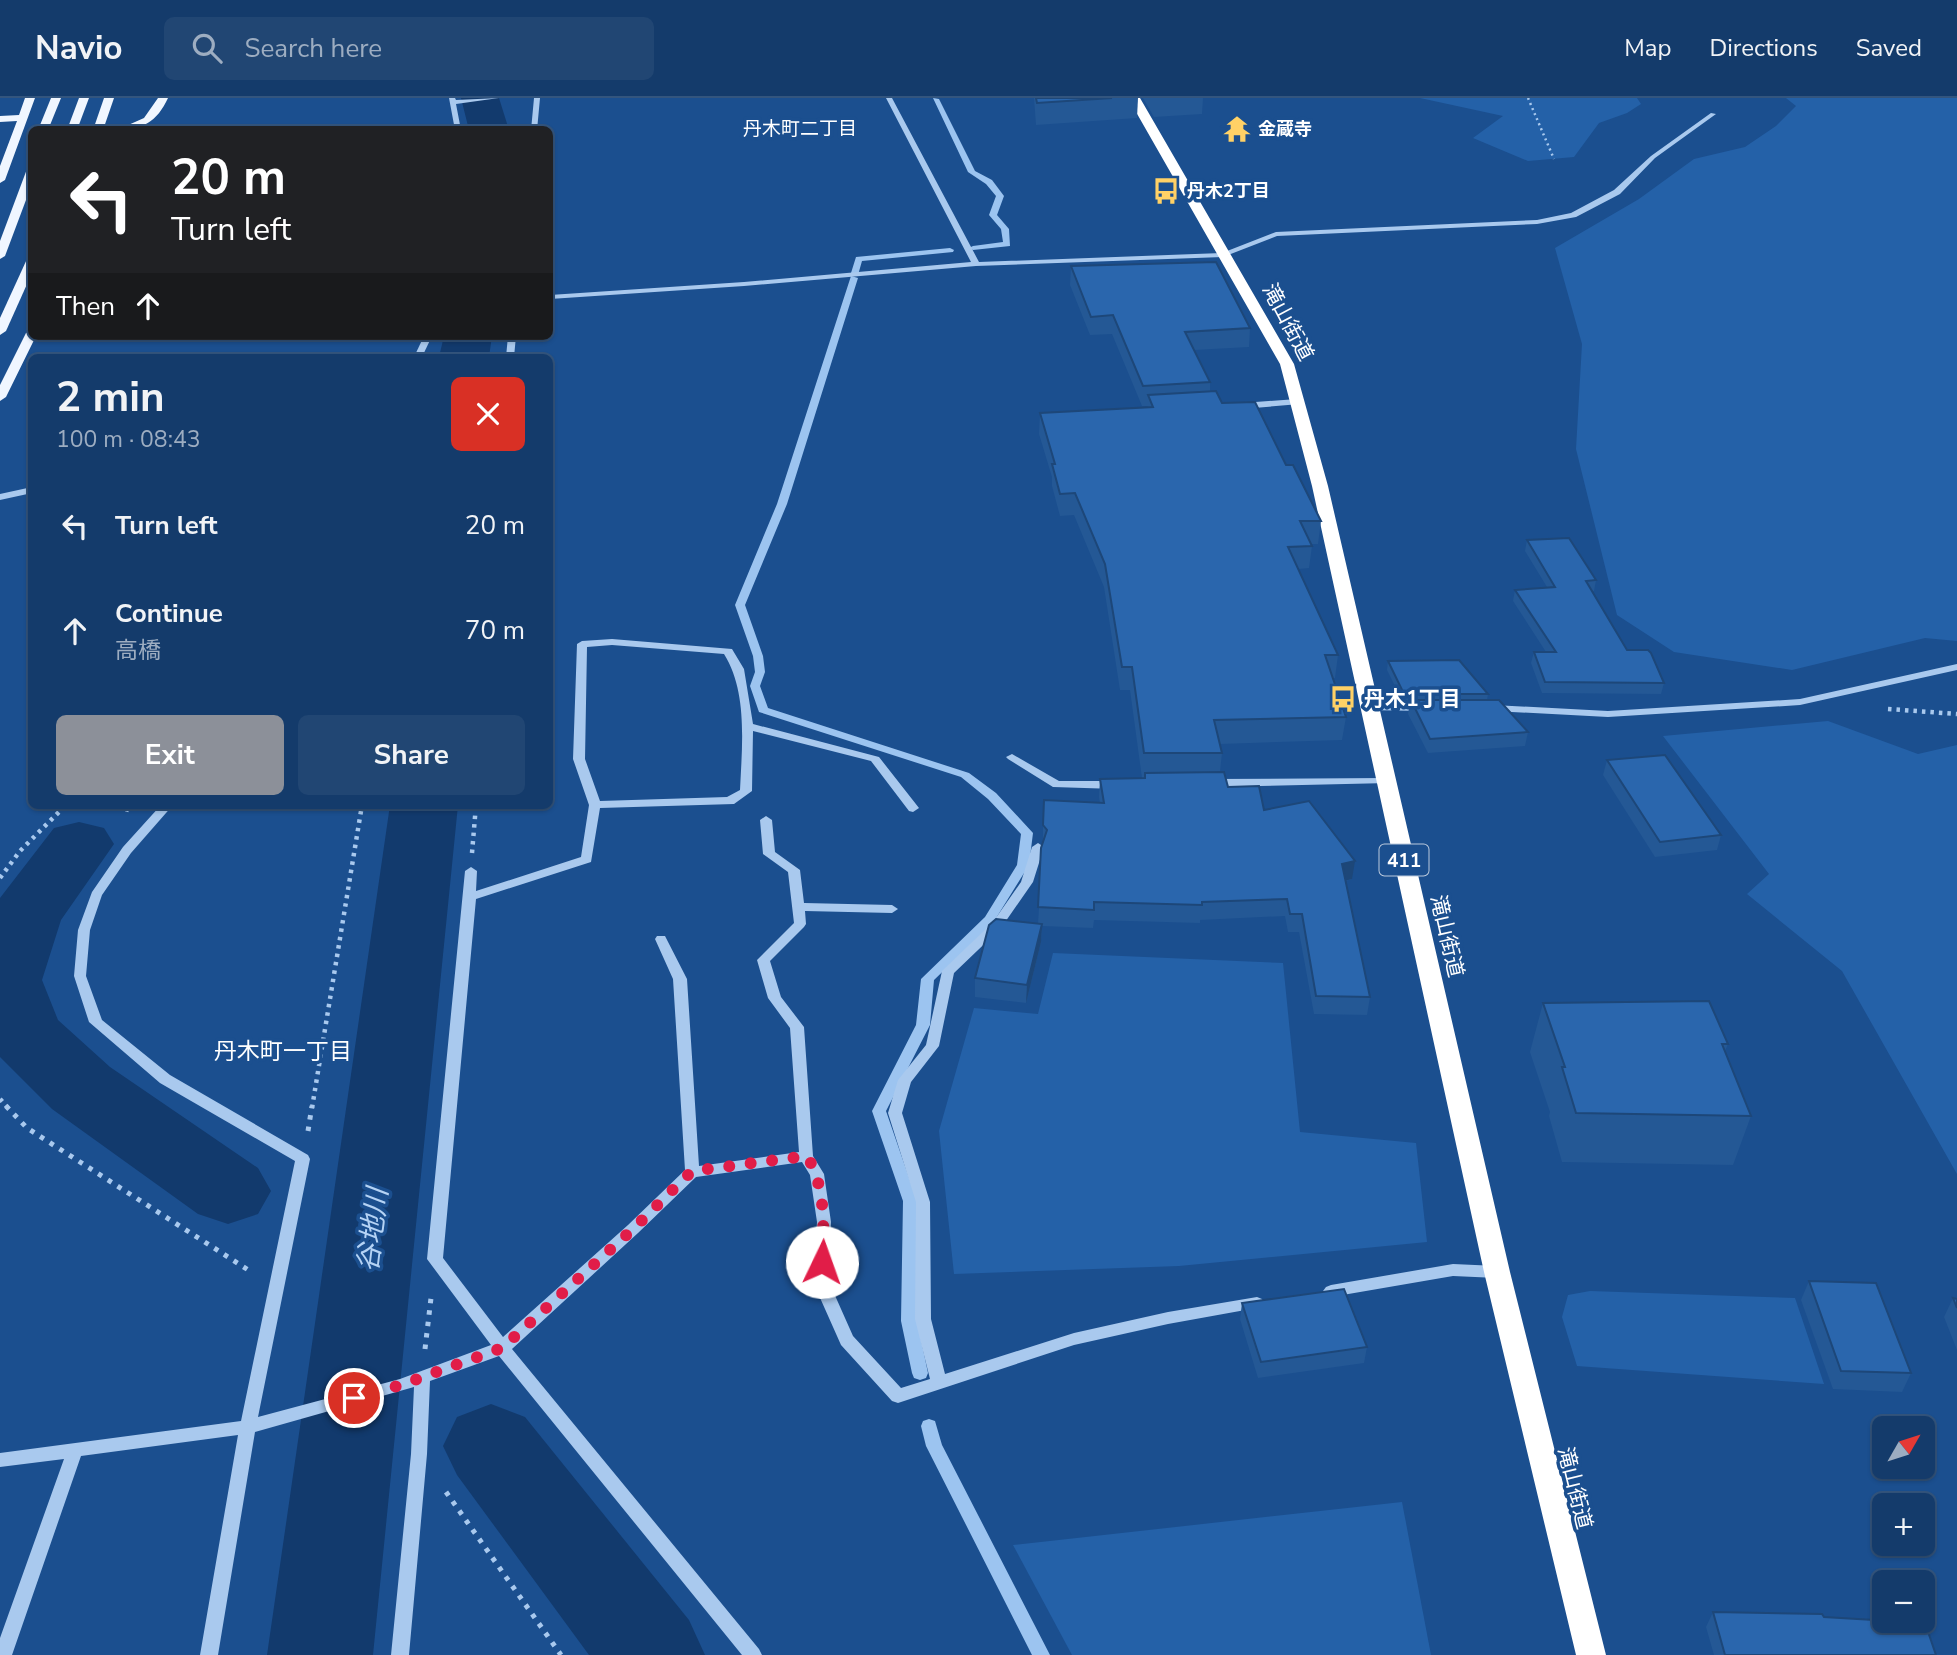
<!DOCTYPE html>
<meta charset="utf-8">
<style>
:root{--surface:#143b6b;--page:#214673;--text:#f1f3f6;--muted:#9dadc1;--line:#33557e;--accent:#8c9099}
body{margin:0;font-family:"Nunito Sans","Noto Sans JP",sans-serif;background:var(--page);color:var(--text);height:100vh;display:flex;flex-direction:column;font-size:26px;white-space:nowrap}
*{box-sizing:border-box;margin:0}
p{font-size:23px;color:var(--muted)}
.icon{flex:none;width:38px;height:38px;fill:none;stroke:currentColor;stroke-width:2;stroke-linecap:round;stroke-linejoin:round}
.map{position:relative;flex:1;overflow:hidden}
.sheet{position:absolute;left:28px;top:256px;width:525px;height:455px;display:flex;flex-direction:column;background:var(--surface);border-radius:10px;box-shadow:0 2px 5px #0004,0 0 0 2px var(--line)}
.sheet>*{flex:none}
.hud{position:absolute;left:28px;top:28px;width:525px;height:214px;border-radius:10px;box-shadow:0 2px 5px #0004,0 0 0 2px var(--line);background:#202124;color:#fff;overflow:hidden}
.needle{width:46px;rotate:51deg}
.tools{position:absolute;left:1872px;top:1318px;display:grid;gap:14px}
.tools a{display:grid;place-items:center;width:63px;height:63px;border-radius:10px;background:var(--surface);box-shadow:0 2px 5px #0004,0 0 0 2px var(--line);font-size:35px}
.pin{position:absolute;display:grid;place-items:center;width:60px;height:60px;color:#fff;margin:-30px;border:4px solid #fff;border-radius:50%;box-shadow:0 2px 7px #0007}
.me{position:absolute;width:77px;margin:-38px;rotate:3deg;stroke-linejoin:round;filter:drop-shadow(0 0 5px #0008)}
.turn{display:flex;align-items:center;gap:24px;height:147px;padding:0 28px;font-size:32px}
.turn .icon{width:91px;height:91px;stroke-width:2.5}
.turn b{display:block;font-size:49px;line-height:60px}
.then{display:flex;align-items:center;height:66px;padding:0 28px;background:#0003;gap:14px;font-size:26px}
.round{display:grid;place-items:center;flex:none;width:74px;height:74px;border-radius:10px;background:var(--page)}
.overview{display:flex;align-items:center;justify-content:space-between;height:119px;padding:0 28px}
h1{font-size:42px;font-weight:700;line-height:52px}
.primary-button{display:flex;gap:14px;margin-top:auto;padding:14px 28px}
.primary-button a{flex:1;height:80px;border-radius:10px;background:var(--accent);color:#fff;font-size:28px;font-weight:700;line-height:80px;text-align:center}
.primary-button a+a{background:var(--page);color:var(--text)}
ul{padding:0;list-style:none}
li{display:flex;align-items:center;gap:21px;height:105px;padding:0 28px}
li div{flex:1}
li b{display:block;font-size:26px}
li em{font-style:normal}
header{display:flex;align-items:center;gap:42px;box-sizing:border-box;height:98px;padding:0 35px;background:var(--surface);border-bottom:2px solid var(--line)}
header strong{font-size:33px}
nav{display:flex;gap:38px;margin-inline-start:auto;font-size:24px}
.search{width:490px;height:63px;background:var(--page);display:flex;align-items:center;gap:18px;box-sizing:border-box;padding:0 24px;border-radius:10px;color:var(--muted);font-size:26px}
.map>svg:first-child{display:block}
.green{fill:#2461a8}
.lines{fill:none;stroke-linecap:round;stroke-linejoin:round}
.stream{fill:#9cc4f0;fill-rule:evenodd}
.river{fill:#123a6d;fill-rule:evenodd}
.path-far2{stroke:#a9c9ee;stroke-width:2.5;stroke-dasharray:2 3.5;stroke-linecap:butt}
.path-far1{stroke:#a9c9ee;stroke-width:4.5;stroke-dasharray:3.5 5;stroke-linecap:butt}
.path{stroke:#a9c9ee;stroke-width:5;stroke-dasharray:4.5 7;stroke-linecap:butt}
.minor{fill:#a9c9ee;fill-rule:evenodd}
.major{fill:#f0f6ff;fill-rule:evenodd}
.highway{fill:#fff;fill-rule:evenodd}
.wall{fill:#245895}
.shaded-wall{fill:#1d4779}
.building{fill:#2a66ad;stroke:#1d4779;stroke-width:2}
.route{stroke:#e11d48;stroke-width:12;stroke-dasharray:0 21.6}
.labels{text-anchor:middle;stroke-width:7;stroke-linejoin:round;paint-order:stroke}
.far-poi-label{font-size:18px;font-weight:bold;fill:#fff;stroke:#1b4f8f;text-anchor:start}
.far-neighbourhood-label{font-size:19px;fill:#fff;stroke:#1b4f8f}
.shield{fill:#1b4f8f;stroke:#bbcadd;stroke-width:2}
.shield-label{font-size:19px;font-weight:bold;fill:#fff}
.street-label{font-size:21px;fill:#fff;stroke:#1b4f8f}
.poi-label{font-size:21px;font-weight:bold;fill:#fff;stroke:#1b4f8f;text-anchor:start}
.neighbourhood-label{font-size:23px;fill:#fff;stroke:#1b4f8f}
.near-water-label{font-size:28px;font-style:italic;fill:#b5d3f5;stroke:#1b4f8f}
</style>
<header>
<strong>Navio</strong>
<div class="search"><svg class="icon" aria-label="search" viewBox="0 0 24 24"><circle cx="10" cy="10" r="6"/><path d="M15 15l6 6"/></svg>Search here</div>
<nav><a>Map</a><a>Directions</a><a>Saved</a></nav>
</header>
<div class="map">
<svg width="1957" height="1557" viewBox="0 0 1957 1557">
<rect width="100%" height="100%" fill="#1b4f8f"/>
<g class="green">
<path d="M1420,0H1637L1641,6L1627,15L1599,25L1574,59L1528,63L1473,40L1503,18Z"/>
<path d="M1786,0H1957V543L1925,540L1792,572L1674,554L1617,517L1576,351L1582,246L1555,150L1639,101L1694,61L1745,49L1776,28L1796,8Z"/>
<path d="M1828,623L1918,656L1957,647V1076L1842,873L1747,796L1769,776L1663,638Z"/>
<path d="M1053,855L1283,865L1300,1034L1416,1045L1427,1144L1179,1168L954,1176L939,1033L974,910L1038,916Z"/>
<path d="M1590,1193L1795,1200L1824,1286L1577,1268L1562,1219L1568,1197Z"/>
<path d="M1402,1404L1431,1557H1072L1013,1447Z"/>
</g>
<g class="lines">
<g class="stream">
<path d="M933,0L939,1L975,73L992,82L1004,98L997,117L1009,131L1010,148L973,152L969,150L973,148L1003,144L1001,131L989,117L996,98L986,86L968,74Z"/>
<path d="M950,150L954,152L953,154L862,163L858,177L851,175L856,159Z"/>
<path d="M851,178L858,180L787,406L745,507L763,558L765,574L760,588L768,610L969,675L996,695L1033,735L1029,767L993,825L934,882L930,927L886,1013L917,1103V1223L928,1275L926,1280L920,1282L914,1280L912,1275L901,1223L903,1103L872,1013L916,927L921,881L985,819L1017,767L1021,736L988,701L961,679L759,614L750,588L755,574L753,558L735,507L777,406Z"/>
<path d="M929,1321L935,1323L942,1347L1050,1557H1032L926,1348L921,1328L923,1323Z"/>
</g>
<g class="river">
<path d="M461,0H499L509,32H469Z"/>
<path d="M444,238H492L489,259H439Z"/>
<path d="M390,707H458L373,1557H267Z"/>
<path d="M79,724L104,730L114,746L61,822L42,882L58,922L110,969L258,1070L271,1093L258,1116L228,1126L198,1116L52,1011L0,959V800L54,730Z"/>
<path d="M491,1306L525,1319L689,1522L705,1557H589L457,1377L443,1348L457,1319Z"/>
</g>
<path class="path-far2" d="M1528,0L1554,61"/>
<g class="path-far1">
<path d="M1888,611L1957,616"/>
<path d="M109,707L129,712"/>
<path d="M472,755L476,707"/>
<path d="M0,780L20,753L66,707"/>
<path d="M0,1001L8,1010"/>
<path d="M312,1010L362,707"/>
</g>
<g class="path">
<path d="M6,1008L27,1030L253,1175"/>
<path d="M308,1033L312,1008"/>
<path d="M425,1251L431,1200"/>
<path d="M446,1394L561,1557"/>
</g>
<g class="minor">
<path d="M449,0H455L456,2L499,0L456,6L461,32H455Z"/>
<path d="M534,0H540L537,32H531Z"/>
<path d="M886,0H892L979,164L1222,155L1276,134L1537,122L1571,115L1614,92L1651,58L1711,15L1716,16L1655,60L1620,96L1576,119L1537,126L1277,138L1223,159L976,168L744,188L550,201V197L744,184L971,164Z"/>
<path d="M316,238H325L319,241H316Z"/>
<path d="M424,238H432L422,259H414Z"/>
<path d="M508,238H516L514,259H506Z"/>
<path d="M1297,301L1301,304L1300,306L1242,311L1238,308L1242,305Z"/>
<path d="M32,389V395L0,402V396Z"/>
<path d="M612,541L732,551L744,571L753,626L879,659L919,710L913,714L909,713L871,663L753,633L752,693L734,706L600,710L591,764L476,801L443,1160L503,1239L628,1127L685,1072L673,881L655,841L657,838H665L687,881L699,1068L799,1054L790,930L768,900L757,862L794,825L788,774L763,756L760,722L766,718L772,722L775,754L800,772L804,805L892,807L898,811L892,815L805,813L806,826L804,829L770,863L781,899L804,929L813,1058L824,1076L831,1124L829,1184L853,1238L901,1290L930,1281L915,1221L916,1104L888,1015L898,982L926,947L942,873L993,824L1021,784L1032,749L1038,745L1044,749L1033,784L1001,830L954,875L939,948L911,984L902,1015L930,1104L931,1221L945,1276L1074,1235L1168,1214L1257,1199L1262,1201L1265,1205L1262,1209L1168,1226L1074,1247L898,1305L892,1303L841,1247L813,1184L817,1124L810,1077L802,1064L696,1079L638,1135L512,1251L759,1551L762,1557H742L499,1258L430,1283L427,1356L409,1557H391L411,1356L414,1289L255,1334L218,1557H200L238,1337L81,1358L12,1557H0V1540L64,1361L0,1369V1355L241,1323L295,1063L160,985L89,924L74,878L78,832L92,794L123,749L161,707H173L131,755L102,797L90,832L86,878L102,922L170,977L308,1057L310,1061L258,1319L400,1281L491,1247L427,1161L465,773L471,769L477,773L476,793L581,759L589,707L573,661L577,546L582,543ZM612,547L724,556C748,594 742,648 740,692L727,699L600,703L585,661L587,549Z"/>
<path d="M1957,566V572L1800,607L1608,619L1493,613L1487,610L1493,607L1608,613L1800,601Z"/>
<path d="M1368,607H1425L1431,610L1425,613L1364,612L1362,610L1364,608Z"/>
<path d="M1012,656L1059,683H1116L1122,687L1116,691L1053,689L1008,661L1006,659Z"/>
<path d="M1385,680L1389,681L1391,683L1389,685L1211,689L1205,685L1211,681Z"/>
<path d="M1453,1166L1497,1168L1502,1170L1505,1174L1502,1178L1497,1180L1453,1178L1331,1199L1326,1197L1323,1193L1326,1189L1331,1187Z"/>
</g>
<g class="major">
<path d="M25,0H35L5,82L0,85V68L17,23L0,24V18L19,17Z"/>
<path d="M51,0H61L48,32H38Z"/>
<path d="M79,0H89L77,32H67Z"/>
<path d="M104,0H114L103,32H93Z"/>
<path d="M158,0H168C157,24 142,32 117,32L144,20Z"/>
<path d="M32,68V86L5,158L0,161V143L27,71Z"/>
<path d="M32,158V175L6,233L0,237V220L27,161Z"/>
<path d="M32,232V238H36L6,299L0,303V287L26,235Z"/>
</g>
<path class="highway" d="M1128,0H1140L1294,266L1328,388L1510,1174L1606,1557H1576L1484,1174L1312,388L1280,266Z"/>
</g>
<g class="wall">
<path d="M1034,0H1138L1137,20L1036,27Z"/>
<path d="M1143,0H1203L1202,16L1154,19Z"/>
<path d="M1071,168L1250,230L1249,249L1194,252L1210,284V293L1286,367L1321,423L1318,446H1311L1312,448L1309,470L1298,471L1338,557L1335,580H1333L1346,619L1342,642L1220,646L1222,655L1220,674L1228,689L1264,712L1352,781L1346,783L1370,899L1367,917L1314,916L1299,834H1288L1285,818L1200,822V825L1094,822L1093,830L1042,828L1041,844L1026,905L975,899V880L1038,826L1043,745V727L1100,705L1099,699L1100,681L1144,680H1142L1130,592H1120L1104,489L1074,417L1060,418L1052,388V379L1039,336L1040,315L1147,309L1148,308H1142L1112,236L1090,237L1070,187Z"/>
<path d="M1527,442L1596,482L1594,493H1592L1627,552L1664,585L1661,596L1542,595L1531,565L1534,554H1546L1513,503L1515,492L1547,489L1525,453Z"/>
<path d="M1388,563L1488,596L1487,602L1528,634L1525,648L1428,655L1408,616L1410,604H1403L1387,572Z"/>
<path d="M1607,662L1721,737L1717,752L1655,759L1603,677Z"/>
<path d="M1543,905L1728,946L1725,953L1751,1018L1733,1067L1562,1064L1549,1018L1550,1014L1530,954Z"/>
<path d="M1809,1183L1911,1275L1902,1294L1833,1291L1801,1202Z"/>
<path d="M1953,1200L1957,1201V1252L1944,1219Z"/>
<path d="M1242,1205L1367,1249L1364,1265L1258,1280L1240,1221Z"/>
<path d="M1713,1514L1824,1519L1936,1557H1714L1706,1529Z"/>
</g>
<g class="shaded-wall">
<path d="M1355,763L1352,781L1339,784L1342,766Z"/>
<path d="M1042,826L1041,844L1026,905L1027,887Z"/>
</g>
<g class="building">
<path d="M1036,0H1112L1037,5Z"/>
<path d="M1216,164L1250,230L1185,234L1210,284L1143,288L1113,217L1091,219L1071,168Z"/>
<path d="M1216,293L1222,305L1255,304L1286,367H1293L1321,423H1300L1312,448L1288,449L1338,557H1325L1346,619L1214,622L1222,655H1144L1132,569H1122L1105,466L1075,395L1060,396L1052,366H1055L1040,315L1153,309L1148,297Z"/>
<path d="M1569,440L1596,482L1586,483L1627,552H1648L1651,555L1664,585L1545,584L1534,554H1556L1515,492L1555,489L1527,442Z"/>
<path d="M1459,562L1488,596H1404L1388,563Z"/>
<path d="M1411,602H1499L1528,634L1430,641Z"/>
<path d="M1665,657L1721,737L1660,744L1607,662Z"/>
<path d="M1224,674L1228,689L1259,688L1264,712L1309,703L1355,763L1342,766L1370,899L1316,898L1302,816H1290L1287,801L1202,804V807L1094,804V812L1038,809L1041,750L1047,732L1043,727L1044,702L1104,705L1100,681L1145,680V675Z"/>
<path d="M996,821L1042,826L1027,887L975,880L989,827Z"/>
<path d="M1709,903L1728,946H1722L1751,1018L1576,1015L1562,969H1565L1543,905Z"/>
<path d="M1809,1183L1876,1185L1911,1275L1841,1273Z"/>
<path d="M1344,1191L1367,1249L1261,1264L1242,1205Z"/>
<path d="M1953,1200L1957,1201V1210Z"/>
<path d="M1713,1514L1822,1516L1824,1519L1925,1525L1936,1557H1725Z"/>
</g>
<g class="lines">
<path class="route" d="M354,1300L401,1287L502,1250L633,1131L692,1073L807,1058C826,1090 824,1128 822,1164"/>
</g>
<defs>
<symbol id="temple-bare" viewBox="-9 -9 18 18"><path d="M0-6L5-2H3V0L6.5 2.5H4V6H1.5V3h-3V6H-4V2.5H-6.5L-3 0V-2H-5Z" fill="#ffd166" stroke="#1b4f8f" stroke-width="2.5" paint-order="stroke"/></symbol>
<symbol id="bus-bare" viewBox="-9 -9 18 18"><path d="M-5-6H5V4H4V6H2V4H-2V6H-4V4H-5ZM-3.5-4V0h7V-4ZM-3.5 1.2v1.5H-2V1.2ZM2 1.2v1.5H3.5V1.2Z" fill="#ffd166" stroke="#1b4f8f" stroke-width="2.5" paint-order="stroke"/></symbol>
</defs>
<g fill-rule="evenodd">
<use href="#temple-bare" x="1218" y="12" width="38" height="38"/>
<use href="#bus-bare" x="1147" y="74" width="38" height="38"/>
<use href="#bus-bare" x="1324" y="582" width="38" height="38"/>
</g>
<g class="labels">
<g class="far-poi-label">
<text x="1258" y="37">金蔵寺</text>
<text x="1187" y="99">丹木2丁目</text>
</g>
<g class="far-neighbourhood-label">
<text x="800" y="37">丹木町二丁目</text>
</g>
<rect class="shield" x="1379.5" y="746.5" width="49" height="31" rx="5"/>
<g class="shield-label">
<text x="1404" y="769">411</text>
</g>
<g class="street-label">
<text transform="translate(1288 224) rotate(62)" y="7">滝山街道</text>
<text transform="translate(1447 838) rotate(77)" y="7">滝山街道</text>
<text transform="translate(1575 1390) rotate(76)" y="7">滝山街道</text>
</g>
<g class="poi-label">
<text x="1364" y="608">丹木1丁目</text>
</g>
<g class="neighbourhood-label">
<text x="283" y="961">丹木町一丁目</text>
</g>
<g class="near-water-label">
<text transform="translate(372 1132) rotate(-83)" y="10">谷地川</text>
</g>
</g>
</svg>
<div class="tools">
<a><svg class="needle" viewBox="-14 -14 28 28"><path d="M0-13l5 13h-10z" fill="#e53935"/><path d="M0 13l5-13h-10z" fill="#9dadc1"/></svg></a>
<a>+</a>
<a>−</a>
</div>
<div class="pin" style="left:354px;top:1300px;background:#d93025"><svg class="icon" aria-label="arrive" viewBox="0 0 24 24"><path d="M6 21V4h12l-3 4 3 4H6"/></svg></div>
<svg class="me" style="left:822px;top:1164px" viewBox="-20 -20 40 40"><circle r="19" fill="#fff"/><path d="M0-13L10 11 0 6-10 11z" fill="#e11d48"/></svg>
<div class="hud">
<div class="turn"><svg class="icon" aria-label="left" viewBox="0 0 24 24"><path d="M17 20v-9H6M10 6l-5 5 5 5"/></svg><div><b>20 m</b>Turn left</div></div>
<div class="then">Then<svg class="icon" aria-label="ahead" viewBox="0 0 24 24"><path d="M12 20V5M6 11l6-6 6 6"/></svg></div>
</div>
<section class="sheet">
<div class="overview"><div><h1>2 min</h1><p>100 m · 08:43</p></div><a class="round" style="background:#d93025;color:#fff"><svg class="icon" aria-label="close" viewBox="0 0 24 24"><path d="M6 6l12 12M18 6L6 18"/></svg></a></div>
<ul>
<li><svg class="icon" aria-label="left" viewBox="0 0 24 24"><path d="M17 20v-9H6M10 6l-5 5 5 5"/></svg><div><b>Turn left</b></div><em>20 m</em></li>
<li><svg class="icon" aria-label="ahead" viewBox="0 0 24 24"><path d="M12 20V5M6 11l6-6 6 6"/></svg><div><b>Continue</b><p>高橋</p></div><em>70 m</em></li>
</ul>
<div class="primary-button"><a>Exit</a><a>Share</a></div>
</section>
</div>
